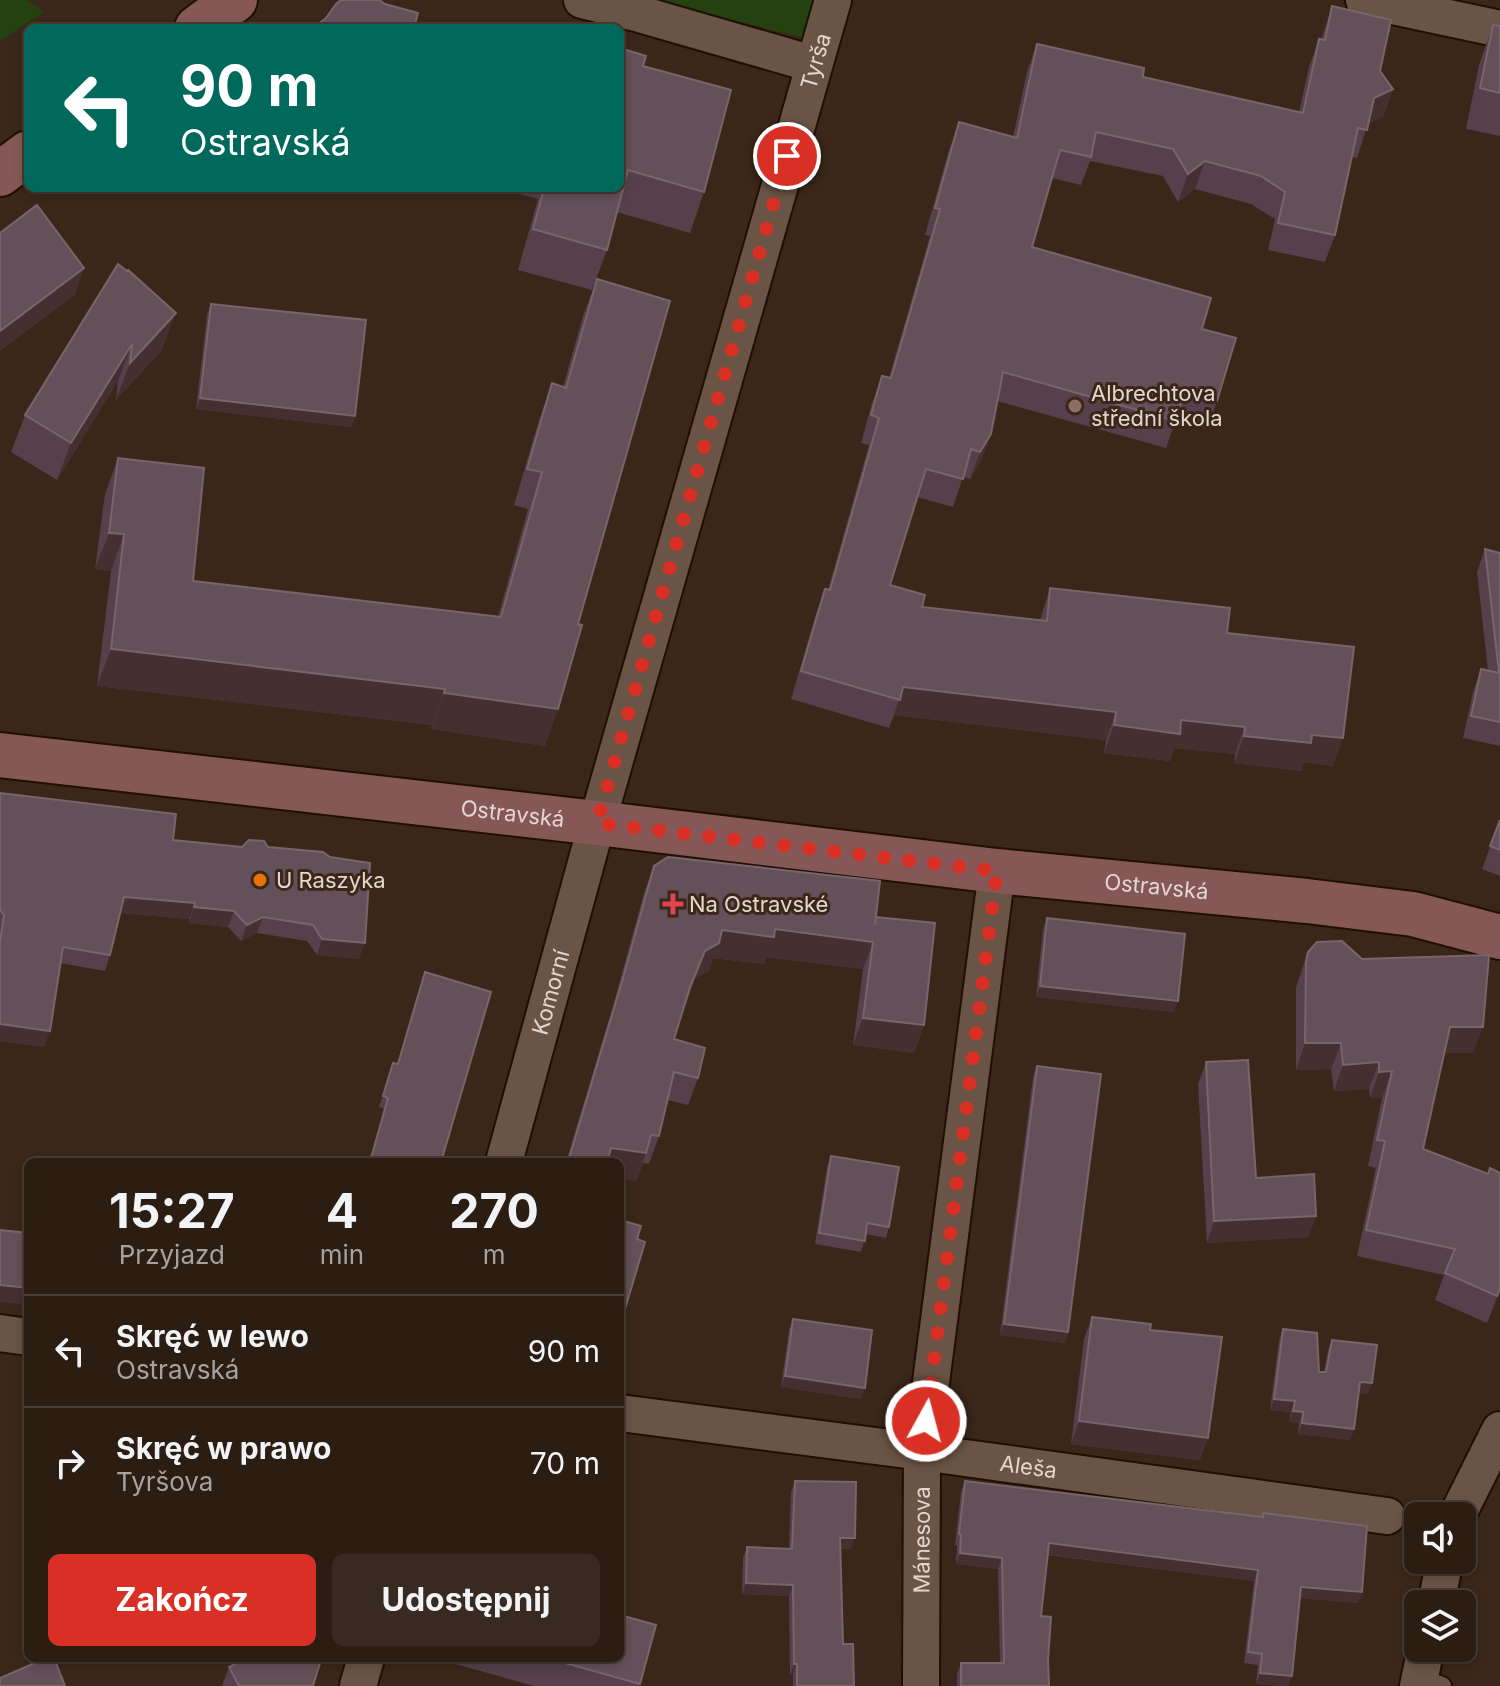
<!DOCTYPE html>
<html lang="pl">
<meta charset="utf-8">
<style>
:root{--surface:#2c1d13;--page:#382a21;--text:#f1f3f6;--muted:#a6a2a0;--line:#483b33;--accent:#d93025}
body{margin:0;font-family:Inter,sans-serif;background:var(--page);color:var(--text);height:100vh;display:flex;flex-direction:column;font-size:30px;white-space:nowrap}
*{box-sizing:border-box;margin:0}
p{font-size:26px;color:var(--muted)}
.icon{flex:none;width:44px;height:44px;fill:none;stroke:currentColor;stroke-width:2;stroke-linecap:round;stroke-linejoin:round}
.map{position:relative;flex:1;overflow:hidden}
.drawer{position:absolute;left:24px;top:1158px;width:600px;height:504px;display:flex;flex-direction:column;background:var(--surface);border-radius:12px;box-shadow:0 4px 12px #0003,0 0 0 2px var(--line)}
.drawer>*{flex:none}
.banner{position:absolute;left:24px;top:24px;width:600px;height:168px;border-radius:12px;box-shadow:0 4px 12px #0003,0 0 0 2px var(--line);background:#00695c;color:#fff;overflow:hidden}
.tools{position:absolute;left:1404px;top:1502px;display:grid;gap:16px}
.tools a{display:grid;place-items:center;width:72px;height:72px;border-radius:12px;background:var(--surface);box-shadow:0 4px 12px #0003,0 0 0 2px var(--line);font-size:40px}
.pin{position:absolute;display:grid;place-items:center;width:68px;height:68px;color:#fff;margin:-34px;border:4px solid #fff;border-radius:50%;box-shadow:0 2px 8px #0007}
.me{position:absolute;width:88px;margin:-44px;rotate:7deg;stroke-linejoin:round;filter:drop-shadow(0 0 6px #0008)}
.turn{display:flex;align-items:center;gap:28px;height:168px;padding:0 24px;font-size:36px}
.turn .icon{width:104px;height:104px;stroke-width:2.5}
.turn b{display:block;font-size:56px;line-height:68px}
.eta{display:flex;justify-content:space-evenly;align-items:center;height:136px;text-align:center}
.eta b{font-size:48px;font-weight:700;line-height:56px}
.button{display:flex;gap:16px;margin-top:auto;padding:16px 24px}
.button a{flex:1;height:92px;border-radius:12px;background:var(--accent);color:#fff;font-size:32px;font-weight:700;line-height:92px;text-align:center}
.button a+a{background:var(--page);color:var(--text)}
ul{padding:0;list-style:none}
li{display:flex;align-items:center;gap:24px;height:112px;padding:0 24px;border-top:2px solid var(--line)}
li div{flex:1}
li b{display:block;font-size:30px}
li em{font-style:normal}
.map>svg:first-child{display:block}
.green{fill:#24420f}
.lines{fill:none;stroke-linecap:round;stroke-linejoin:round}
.lane-casing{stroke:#200f04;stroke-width:22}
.street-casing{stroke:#200f04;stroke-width:40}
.secondary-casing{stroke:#200f04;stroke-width:48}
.lane{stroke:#6a5445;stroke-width:18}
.street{stroke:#6a5445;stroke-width:36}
.secondary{stroke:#855857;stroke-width:44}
.wall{fill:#55404b}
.shaded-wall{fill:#442f31}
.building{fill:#645059;stroke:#78656b;stroke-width:2}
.route{stroke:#d93025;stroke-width:14;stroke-dasharray:0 25.2}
.education-dot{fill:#8d6e63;stroke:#3a2719;stroke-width:3}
.food-dot{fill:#e8710a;stroke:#3a2719;stroke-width:3}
.health-dot{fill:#e0444e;stroke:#3a2719;stroke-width:3}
.labels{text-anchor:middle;stroke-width:6;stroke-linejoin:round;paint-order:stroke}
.street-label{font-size:22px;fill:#e3d6ce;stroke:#3a2719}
.poi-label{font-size:22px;fill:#e3d6ce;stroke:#3a2719;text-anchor:start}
</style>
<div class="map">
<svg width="1500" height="1686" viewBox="0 0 1500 1686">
<rect width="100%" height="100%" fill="#3a2719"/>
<g class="green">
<path d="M0,0H27L44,12L0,41Z"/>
<path d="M648,0H813L802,37Z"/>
</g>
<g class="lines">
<defs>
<path id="lane" d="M1420,1678L1442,1686"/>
<g id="street">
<path d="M582,0L636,13L813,64"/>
<path d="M1364,0L1500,29"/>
<path id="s1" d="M504,1162L597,823L833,0"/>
<path d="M0,1333L28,1337"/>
<path id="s2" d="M620,1413L922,1452L1387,1516"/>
<path d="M1457,1516L1500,1430"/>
<path d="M1436,1604L1445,1560"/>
<path d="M358,1686L366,1658"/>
<path id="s3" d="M921,1686L922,1452L997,871"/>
<path d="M1418,1686L1426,1648"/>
</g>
<g id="secondary">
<path d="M197,28L235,0"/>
<path d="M0,174L28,153"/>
<path id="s4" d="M0,755L597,823L997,871L1307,901L1413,914L1500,937"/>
</g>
</defs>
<use href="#lane" class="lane-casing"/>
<use href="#street" class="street-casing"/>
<use href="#secondary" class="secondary-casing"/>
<use href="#lane" class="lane"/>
<use href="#street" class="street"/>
<use href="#secondary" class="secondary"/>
</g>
<g class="wall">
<path d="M1332,6L1393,89L1383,117L1368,123L1357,158L1352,157L1335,235L1325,262L1268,250L1275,219L1251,204L1195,189L1178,202L1163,176L1090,161L1081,185L1052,178L1032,247L1202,329L1217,401L1207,429L1176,420L1166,448L997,401L991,434L981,461L970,479L963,477L953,507L917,497L890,585L922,607L1040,620L1050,588L1227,633L1333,766L1304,762L1301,771L1234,763L1235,754L1174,748L1170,761L1104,753L1106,740L894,715L889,728L791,699L815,617L825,589L828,590L869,445L861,443L872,403L882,376L889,378L930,236L925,235L949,150L959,122L1013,137L1027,72L1037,44L1143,77L1299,112L1309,67L1319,39L1321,40Z"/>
<path d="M1493,25L1500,26V136L1466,129L1479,65Z"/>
<path d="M643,66L704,192L690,233L617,212L607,250L592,290L518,270L538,199L497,188H620Z"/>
<path d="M118,264L162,350L116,400L118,381L57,480L11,452L25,415Z"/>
<path d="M597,279L578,624L545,746L431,729L432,725L97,686L111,571L95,569L105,494L118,458L193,581L498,617L528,509L514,505L539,420L552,383L563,387L583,316Z"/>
<path d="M211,304L355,416L351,427L196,409L207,315Z"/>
<path d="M1485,549L1500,553V746L1463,738L1473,692L1481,669L1488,671L1477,572Z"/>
<path d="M0,793L173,840L242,847H268L359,959L317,955L307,941L257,933L241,941L228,927L189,923V919L120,913L110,955L105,971L60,963L44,1047L0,1041Z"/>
<path d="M1500,820V876L1482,869Z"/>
<path d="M654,866L876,917L924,1025L914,1053L853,1045L863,969L766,957L764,964L713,958L709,971L695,978L674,1039L698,1078L688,1105L667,1100L659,1136L649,1164L643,1163L636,1181L620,1162H566L613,1006L644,893Z"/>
<path d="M1047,918L1174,1012L1036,997L1043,929Z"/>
<path d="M1308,952L1362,959L1473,1053H1444L1423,1149L1488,1174L1500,1173V1292L1487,1323L1435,1300L1444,1275L1357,1256L1376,1168L1368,1166L1382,1098H1370L1369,1089L1334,1091L1331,1069L1296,1070V987Z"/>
<path d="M425,972L441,1162H369L384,1109L379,1107L393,1063L397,1064Z"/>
<path d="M1206,1062L1256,1178L1316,1216L1308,1237L1207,1243L1198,1084Z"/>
<path d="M1037,1066L1068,1332L1065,1343L1000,1335L1033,1077Z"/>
<path d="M831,1156L889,1227L886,1238L866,1234L861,1252L815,1244L827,1167Z"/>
<path d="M620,1220L637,1239L625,1309L620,1322Z"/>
<path d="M1092,1317L1150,1330L1200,1460L1071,1444L1084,1339Z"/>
<path d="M793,1319L861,1399L781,1387L789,1330Z"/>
<path d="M1283,1329L1319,1372H1324L1328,1351L1332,1340L1372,1383L1368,1394L1358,1393L1354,1429L1350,1440L1298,1434L1299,1423L1289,1422L1291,1412L1270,1410L1279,1340Z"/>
<path d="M795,1481L851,1549H840L843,1644L854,1686H793V1675H790L789,1596L742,1594L743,1558L747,1547L789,1548L791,1492Z"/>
<path d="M965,1481L1262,1517L1263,1513L1362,1592L1358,1603L1300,1598L1292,1676L1288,1686L1256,1684L1258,1665L1244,1663L1254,1581L1048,1555L1041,1616L1048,1660L1049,1686H957V1674L961,1663H1000L998,1569L956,1564L957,1546L955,1545L961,1492Z"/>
<path d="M656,1625L639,1686H534L434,1658H620Z"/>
<path d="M229,1667L313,1686H222Z"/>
</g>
<g class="shaded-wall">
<path d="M1393,89L1383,117L1364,125L1374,98Z"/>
<path d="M1205,161L1195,189L1178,202L1188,174Z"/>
<path d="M84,268L75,295L0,351V331Z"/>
<path d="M176,313L162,350L116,400L130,363Z"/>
<path d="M132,344L118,381L57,480L71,443Z"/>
<path d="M200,398L355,416L351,427L196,409Z"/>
<path d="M991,434L981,461L970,479L980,452Z"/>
<path d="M109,533L124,534L111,571L95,569Z"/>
<path d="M111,649L445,689L432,725L97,686Z"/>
<path d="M903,687L1116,712L1106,740L894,715Z"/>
<path d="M444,693L558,709L545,746L431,729Z"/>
<path d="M1181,720L1245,727L1235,754L1174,748L1170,761L1104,753L1114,725Z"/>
<path d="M1312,735L1343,738L1333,766L1304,762L1301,771L1234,763L1244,736Z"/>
<path d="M124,897L195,903L189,919L118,913Z"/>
<path d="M194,907L234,911L228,927L189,923Z"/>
<path d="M263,917L257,933L241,941L247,925Z"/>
<path d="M775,929L873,942L863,969L766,957L764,964L713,958L709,971L695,978L705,951L722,930Z"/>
<path d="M322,939L365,943L359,959L317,955Z"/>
<path d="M1040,986L1178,1001L1174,1012L1036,997Z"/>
<path d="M863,1018L924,1025L914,1053L853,1045Z"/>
<path d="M0,1024L50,1031L44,1047L0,1041Z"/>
<path d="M1450,1027H1483L1473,1053H1440Z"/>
<path d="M1305,1043H1341L1331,1069L1296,1070Z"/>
<path d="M1379,1062L1369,1089L1334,1091L1343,1065Z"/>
<path d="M1392,1071L1382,1098H1370L1379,1072Z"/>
<path d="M611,1148L646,1153L636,1181L620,1179V1162H606Z"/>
<path d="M1316,1216L1308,1237L1207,1243L1214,1221Z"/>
<path d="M0,1285L28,1288V1305L0,1302Z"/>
<path d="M1500,1288V1292L1487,1323Z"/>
<path d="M1004,1324L1068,1332L1065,1343L1000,1335Z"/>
<path d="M785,1376L865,1388L861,1399L781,1387Z"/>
<path d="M1360,1382L1372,1383L1368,1394L1356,1393Z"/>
<path d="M1274,1399L1295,1401L1291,1412L1270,1410Z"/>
<path d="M1293,1411L1303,1412L1299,1423L1289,1422Z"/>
<path d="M1079,1421L1208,1438L1200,1460L1071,1444Z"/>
<path d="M1302,1423L1354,1429L1350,1440L1298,1434Z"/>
<path d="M840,1538H855L851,1549H836Z"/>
<path d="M1049,1543L1258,1570L1254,1581L1045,1554Z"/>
<path d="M960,1553L1002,1558L998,1569L956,1564Z"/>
<path d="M746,1583L793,1585L789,1596L742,1594Z"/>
<path d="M1301,1587L1362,1592L1358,1603L1297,1598Z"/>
<path d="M794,1664H797L793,1675H790Z"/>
<path d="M1260,1673L1292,1676L1288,1686L1256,1684Z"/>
</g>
<g class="building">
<path d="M341,0H379L385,4L418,13L414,28H313L326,18L336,4Z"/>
<path d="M1332,6L1391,20L1380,71L1393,89L1374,98L1367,130L1358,128L1335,235L1278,223L1285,192L1261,176L1205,161L1188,174L1173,149L1096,132L1091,157L1060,150L1032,247L1211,298L1202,329L1236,338L1217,401L1184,392L1176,421L1003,372L991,434L980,452L971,449L963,479L926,469L890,585L925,595L922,607L1047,621L1050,588L1230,608L1227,633L1354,647L1343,738L1312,735L1311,743L1244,736L1245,727L1181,720L1180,734L1114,725L1116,712L903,687L900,700L801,671L825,589L830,590L879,418L871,415L882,376L891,378L940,209L935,208L959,122L1017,138L1037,44L1144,68L1143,77L1303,113L1319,39L1325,40Z"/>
<path d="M1493,25L1500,26V93L1480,88Z"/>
<path d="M620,48L646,56L643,66L731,90L704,192L628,170L607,250L533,229L544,188H620Z"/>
<path d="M37,205L84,268L0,331V233Z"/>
<path d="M118,264L127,271L128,270L176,313L130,363L132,344L71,443L25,415Z"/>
<path d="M597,279L670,301L578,624L582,625L558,709L444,693L445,689L111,649L124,534L109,533L118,458L204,468L193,581L501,617L542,472L527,469L552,383L566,388Z"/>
<path d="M211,304L366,320L355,416L200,398Z"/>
<path d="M1485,549L1500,553V722L1471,716L1481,669L1499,673Z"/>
<path d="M0,793L176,814L173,840L242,847L249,840L264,841L268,847L323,852L330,857L370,863L365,943L322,939L313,925L263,917L247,925L234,911L194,907L195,903L124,897L110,955L63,947L50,1031L0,1024V942L4,915L0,910Z"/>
<path d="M1500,820V850L1490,846Z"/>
<path d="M668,857L880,881L875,925L876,917L935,923L924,1025L863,1018L873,942L775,929L774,937L722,930L719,943L705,951L690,987L674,1039L705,1048L698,1078L674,1072L659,1136L651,1135L646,1153L611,1148L607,1162H568L623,978L654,866Z"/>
<path d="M1047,918L1185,934L1178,1001L1040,986Z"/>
<path d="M1342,941L1362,959L1489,955L1483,1027H1450L1423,1149L1488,1174L1490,1168L1500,1173V1288L1497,1296L1445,1273L1455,1249L1366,1230L1385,1141L1377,1140L1392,1071L1379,1072V1062L1343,1065L1341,1043H1305L1306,961L1308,952L1317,942Z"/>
<path d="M425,972L491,992L441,1162H370L388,1098L383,1096L393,1063L398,1064Z"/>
<path d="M1248,1060L1256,1178L1314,1174L1316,1216L1214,1221L1206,1062Z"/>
<path d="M1037,1066L1101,1074L1068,1332L1004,1324Z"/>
<path d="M831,1156L899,1167L889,1227L867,1223L865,1241L819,1233Z"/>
<path d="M620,1220L641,1226L637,1239L645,1242L625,1309L620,1308Z"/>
<path d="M0,1230L28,1233V1288L0,1285Z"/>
<path d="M1092,1317L1151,1324L1150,1330L1222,1337L1208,1438L1079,1421Z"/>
<path d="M793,1319L872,1330L865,1388L785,1376Z"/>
<path d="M1283,1329L1317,1333L1319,1372H1326L1332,1340L1377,1345L1372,1383L1360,1382L1354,1429L1302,1423L1303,1412L1293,1411L1295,1401L1274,1399Z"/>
<path d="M795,1481L856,1482L855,1538H840L843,1644H853L854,1686H797V1664H794L793,1585L746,1583L747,1547L792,1549Z"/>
<path d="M965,1481L1263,1517V1513L1367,1526L1362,1592L1301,1587L1292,1676L1260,1673L1262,1654L1248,1652L1258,1570L1049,1543L1041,1616L1051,1617L1048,1660L1049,1686H961V1663H1004L1002,1558L960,1553L961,1535L959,1534Z"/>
<path d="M620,1615L656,1625L640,1684L547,1658H620Z"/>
<path d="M46,1658H54L65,1686H0V1678Z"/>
<path d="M247,1658H305L320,1663L313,1686H239L229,1667Z"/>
</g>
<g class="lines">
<path class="route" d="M787,156L597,823L997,871L926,1421"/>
</g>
<circle class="education-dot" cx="1075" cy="406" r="8"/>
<circle class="food-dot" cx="260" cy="880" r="8"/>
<path class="health-dot" d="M669 892h8v8h8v8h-8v8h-8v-8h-8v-8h8z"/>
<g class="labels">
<g class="street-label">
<text dy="8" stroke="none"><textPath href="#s1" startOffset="1144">Tyrša</textPath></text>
<text dy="8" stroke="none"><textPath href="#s4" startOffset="516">Ostravská</textPath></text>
<text dy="8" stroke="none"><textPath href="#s4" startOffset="1164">Ostravská</textPath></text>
<text dy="8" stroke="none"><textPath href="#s1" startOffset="176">Komorní</textPath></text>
<text dy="8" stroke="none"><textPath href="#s2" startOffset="412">Aleša</textPath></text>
<text dy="8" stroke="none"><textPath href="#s3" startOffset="146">Mánesova</textPath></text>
</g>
<g class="poi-label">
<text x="1091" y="401">Albrechtova<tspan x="1091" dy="25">střední škola</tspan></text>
<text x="276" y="888">U Raszyka</text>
<text x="689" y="912">Na Ostravské</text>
</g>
</g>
</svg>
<div class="tools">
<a><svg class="icon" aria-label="sound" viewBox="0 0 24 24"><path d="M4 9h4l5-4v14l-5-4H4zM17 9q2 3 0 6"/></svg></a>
<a><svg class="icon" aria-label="layers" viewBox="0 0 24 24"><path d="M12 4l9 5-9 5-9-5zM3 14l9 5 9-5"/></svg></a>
</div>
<div class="pin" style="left:787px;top:156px;background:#d93025"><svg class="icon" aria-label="arrive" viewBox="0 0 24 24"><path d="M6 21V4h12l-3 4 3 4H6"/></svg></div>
<svg class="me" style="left:926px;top:1421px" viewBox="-20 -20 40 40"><circle r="17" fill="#d93025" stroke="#fff" stroke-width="3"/><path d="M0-11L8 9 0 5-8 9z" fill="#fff"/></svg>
<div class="banner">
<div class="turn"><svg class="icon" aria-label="left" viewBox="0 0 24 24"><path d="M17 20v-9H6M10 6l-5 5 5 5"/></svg><div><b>90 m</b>Ostravská</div></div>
</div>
<section class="drawer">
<div class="eta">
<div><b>15:27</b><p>Przyjazd</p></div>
<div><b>4</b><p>min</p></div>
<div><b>270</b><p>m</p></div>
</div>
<ul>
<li><svg class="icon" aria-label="left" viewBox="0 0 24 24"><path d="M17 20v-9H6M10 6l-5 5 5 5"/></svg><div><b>Skręć w lewo</b><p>Ostravská</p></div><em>90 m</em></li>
<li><svg class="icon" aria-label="right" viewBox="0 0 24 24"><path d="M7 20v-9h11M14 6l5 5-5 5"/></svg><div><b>Skręć w prawo</b><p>Tyršova</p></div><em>70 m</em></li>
</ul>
<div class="button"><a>Zakończ</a><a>Udostępnij</a></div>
</section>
</div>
